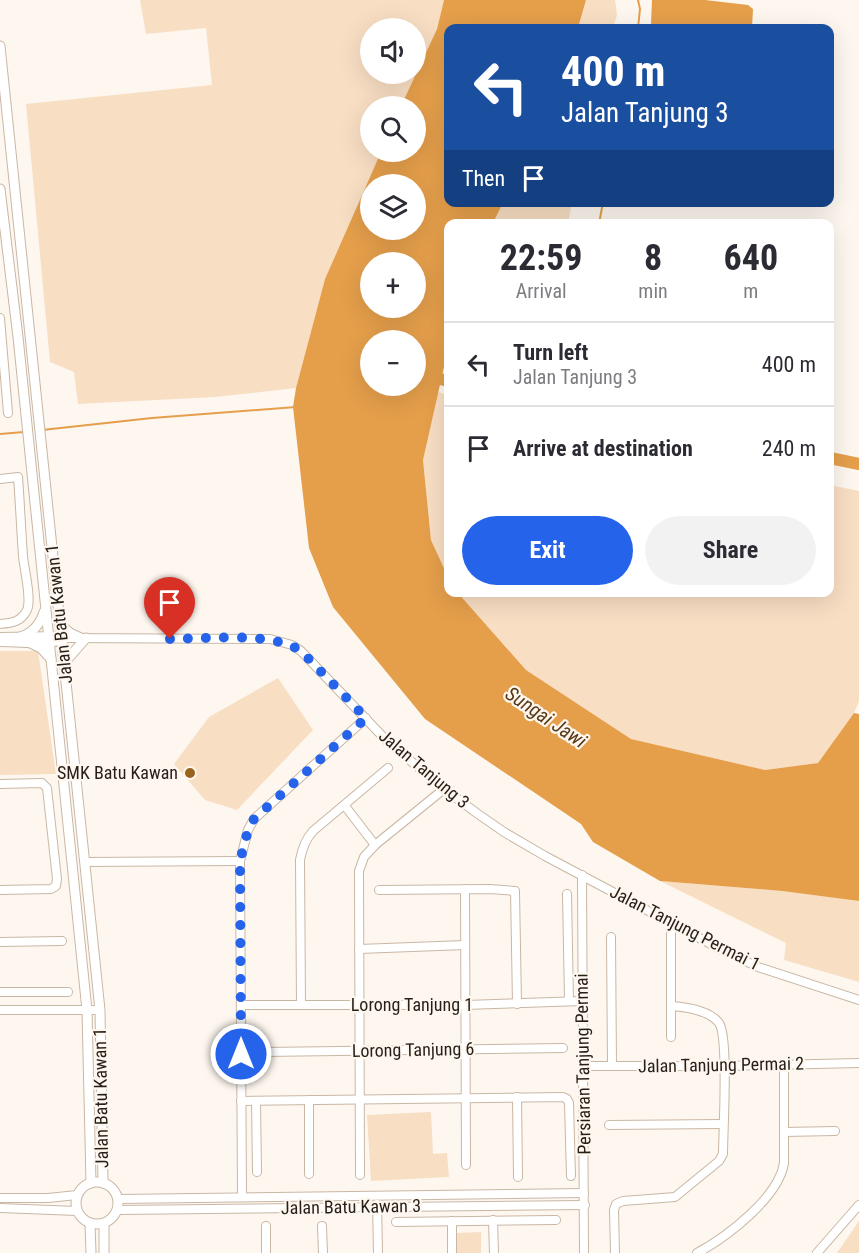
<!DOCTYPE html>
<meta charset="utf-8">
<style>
:root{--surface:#fff;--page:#f2f2f3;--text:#2b2b33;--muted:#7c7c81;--line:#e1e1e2;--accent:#2563eb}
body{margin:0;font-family:"Roboto Condensed",sans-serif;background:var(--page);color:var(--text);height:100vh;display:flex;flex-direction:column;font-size:22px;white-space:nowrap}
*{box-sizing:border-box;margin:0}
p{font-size:20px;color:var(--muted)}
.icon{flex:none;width:33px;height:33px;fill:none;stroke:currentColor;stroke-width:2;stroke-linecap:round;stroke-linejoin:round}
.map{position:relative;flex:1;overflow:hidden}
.side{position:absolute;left:444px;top:219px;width:390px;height:378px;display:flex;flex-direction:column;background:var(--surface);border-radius:12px;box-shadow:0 6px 24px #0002}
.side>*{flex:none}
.hud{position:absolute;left:444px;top:24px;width:390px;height:183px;border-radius:12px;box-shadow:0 6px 24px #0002;background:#1a4fa0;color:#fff;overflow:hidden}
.tools{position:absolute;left:360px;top:18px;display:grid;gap:12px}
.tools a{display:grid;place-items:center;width:66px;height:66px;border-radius:50%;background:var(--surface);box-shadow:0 6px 24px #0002;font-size:30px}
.pin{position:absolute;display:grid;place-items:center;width:51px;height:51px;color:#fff;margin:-62px -26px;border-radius:50% 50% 50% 0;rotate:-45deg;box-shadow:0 0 6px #0007}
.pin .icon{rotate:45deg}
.me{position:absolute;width:66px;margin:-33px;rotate:0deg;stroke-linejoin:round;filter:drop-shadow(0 0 4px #0008)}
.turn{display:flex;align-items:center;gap:21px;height:126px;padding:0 18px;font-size:27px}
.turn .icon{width:78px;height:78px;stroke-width:2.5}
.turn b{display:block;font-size:42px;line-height:51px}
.then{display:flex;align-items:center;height:57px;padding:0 18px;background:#0003;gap:12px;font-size:22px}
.eta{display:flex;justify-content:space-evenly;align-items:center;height:102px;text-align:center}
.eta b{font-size:36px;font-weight:700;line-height:42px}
.button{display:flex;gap:12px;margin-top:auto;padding:12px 18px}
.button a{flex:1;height:69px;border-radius:36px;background:var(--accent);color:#fff;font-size:24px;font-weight:700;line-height:69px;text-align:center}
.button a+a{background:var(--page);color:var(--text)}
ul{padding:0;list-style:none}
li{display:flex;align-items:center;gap:18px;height:84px;padding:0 18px;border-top:2px solid var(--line)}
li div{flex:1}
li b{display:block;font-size:22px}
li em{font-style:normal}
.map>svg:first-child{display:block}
.green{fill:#f8dec3;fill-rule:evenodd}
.water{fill:#e59f4b;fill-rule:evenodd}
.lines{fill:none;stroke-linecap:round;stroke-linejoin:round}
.stream{stroke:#e59f4b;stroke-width:2}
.river{stroke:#e59f4b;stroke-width:12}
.minor-casing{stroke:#c9b7a5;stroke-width:10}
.tertiary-casing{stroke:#c9b7a5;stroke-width:11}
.minor{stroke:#fff;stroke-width:8}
.tertiary{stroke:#fff;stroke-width:9}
.route{stroke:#2563eb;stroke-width:10;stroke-dasharray:0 18}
.poi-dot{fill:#9a631d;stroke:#fef7ef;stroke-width:2}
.labels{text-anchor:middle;stroke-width:4.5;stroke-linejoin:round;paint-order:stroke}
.street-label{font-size:18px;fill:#261f18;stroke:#fef7ef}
.poi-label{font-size:18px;fill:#261f18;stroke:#fef7ef;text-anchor:end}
.water-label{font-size:20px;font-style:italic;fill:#583a18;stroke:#fef7ef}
</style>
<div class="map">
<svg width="859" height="1253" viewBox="0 0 859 1253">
<rect width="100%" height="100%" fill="#fef7ef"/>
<g class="green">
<path d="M140,0H444L437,29L401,106H370V152H381L325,279L296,388L215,397L78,404L74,372L50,362L26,104L212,85L206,28L146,34ZM370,28H416V74H370Z"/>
<path d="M586,0H615L617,15L613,28H578Z"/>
<path d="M503,203V202L572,203L568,223H493Z"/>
<path d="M437,391L448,396V577L431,540L423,460Z"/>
<path d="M830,485L859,491V701L854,713L818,763L765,770L631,739L526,670L458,593L830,592Z"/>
<path d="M0,651H38L56,774L0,775Z"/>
<path d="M278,678L313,730L237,810L205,800L174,764L209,717Z"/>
<path d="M660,881L782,891L859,901V982L784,960L786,943Z"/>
<path d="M431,1112L433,1154L447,1153L449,1177L371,1181L367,1115Z"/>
<path d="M859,1221V1253H837Z"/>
<path d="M481,1232V1253H457V1233Z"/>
</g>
<g class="water">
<path d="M444,0H586L578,28H448V202L503,203L493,223L448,224V349L423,460L431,540L448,577V592L458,593L526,670L631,739L765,770L818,763L854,713L859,714V901L782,891L660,881L593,842L581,824L425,719L333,607L309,548L293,407L296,388L325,279L381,152H416V106H401L437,29ZM370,184H416V230H370ZM370,262H416V308H370ZM370,340H416V386H370Z"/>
<path d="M652,0H705L748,5L753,9L752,28H657L652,27L651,23Z"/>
</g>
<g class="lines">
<g class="stream">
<path d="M638,28L640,9L638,0"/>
<path d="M599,224L603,202"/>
<path d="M42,430L152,418L296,407"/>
<path d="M0,434L24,432"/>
</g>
<g class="river">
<path d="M416,373L448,381"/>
<path d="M830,458L859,464"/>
</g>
<defs>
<g id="minor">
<path d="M0,318L8,413"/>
<path d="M0,479L18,477C20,503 21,529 23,556C24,569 32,599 27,610C21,622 12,623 0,624"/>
<path d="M0,637L62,636L67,638L270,639L292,645L301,651L387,741L444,789L478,814L504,832L545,856L722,950L758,967L859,1000"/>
<path d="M0,642C17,642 51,646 65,639"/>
<path d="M0,784L42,783L47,788L57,879L56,886L51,889L0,890"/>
<path d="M345,806L375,845"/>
<path d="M85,862L240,861"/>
<path d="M582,875L584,1253"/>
<path d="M465,889L466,1165"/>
<path d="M379,890L490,889L515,891L517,1004"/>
<path d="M567,894L569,1001"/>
<path d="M671,923V1037"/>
<path d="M611,937L612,1066"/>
<path d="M0,942L62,941"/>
<path d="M359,949L465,945"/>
<path d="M0,992H68"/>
<path d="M241,1005H465L582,1001"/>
<path d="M301,1005L300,860C302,849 305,840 313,831L388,768"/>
<path d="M0,1010H100"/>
<path d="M263,1052L563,1048"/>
<path d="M584,1066H724L859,1063"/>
<path d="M517,1097L518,1177"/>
<path d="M309,1100V1174"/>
<path d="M241,1101L563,1097L567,1099L569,1103L571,1176"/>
<path d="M256,1101L257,1172"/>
<path d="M609,1125L723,1124"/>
<path d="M784,1132L835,1131"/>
<path d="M360,1175L359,871L364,857L375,845L444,789"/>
<path d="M242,1197L240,861L248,830L254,819L366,718"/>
<path d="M0,1198H48L77,1195"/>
<path d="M118,1199L584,1193"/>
<path d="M377,1204L378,1253"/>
<path d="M0,1208L77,1211"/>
<path d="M117,1210L585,1205"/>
<path d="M493,1220L494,1253"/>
<path d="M452,1221V1253"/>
<path d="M396,1222L556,1220"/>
<path d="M266,1226V1253"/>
<path d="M322,1226L323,1253"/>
<path d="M615,1253L614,1210L616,1204L623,1201L675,1197L719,1161L723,1154C723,1131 729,1037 719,1023C709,1010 686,1007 671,1006"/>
<path d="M697,1253C727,1237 779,1197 784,1163V1064"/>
<path d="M817,1253L859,1205"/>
</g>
<g id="tertiary">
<path d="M0,46L100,1010L103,1183"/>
<path d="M0,189L18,337L87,1010L91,1183"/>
<path d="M60,624L70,633L81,638"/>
<path d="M20,637C33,633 40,625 44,612"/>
<path d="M28,642L41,648L51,659"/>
<path d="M65,662L86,638"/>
<circle cx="97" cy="1203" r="21"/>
<path d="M90,1223L91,1253"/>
<path d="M104,1223V1253"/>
</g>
</defs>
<use href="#minor" class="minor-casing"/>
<use href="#tertiary" class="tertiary-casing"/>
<use href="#minor" class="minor"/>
<use href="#tertiary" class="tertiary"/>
</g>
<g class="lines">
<path class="route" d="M170,639C206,639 271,631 301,651L366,718L254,819L248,830L240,861L241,1054"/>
</g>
<circle class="poi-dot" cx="190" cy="773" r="6"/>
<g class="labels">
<g class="street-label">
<text transform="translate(59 614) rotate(-96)" y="6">Jalan Batu Kawan 1</text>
<text transform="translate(424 769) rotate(40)" y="6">Jalan Tanjung 3</text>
<text transform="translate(685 928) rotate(27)" y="6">Jalan Tanjung Permai 1</text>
<text x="412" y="1011">Lorong Tanjung 1</text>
<text transform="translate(413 1050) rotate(-1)" y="6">Lorong Tanjung 6</text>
<text transform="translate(583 1064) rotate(-91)" y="6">Persiaran Tanjung Permai</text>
<text transform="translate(721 1065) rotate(-1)" y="6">Jalan Tanjung Permai 2</text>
<text transform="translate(101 1098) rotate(-91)" y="6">Jalan Batu Kawan 1</text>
<text transform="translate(351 1207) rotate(-1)" y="6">Jalan Batu Kawan 3</text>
</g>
<g class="poi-label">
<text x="178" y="779">SMK Batu Kawan</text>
</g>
<g class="water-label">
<text transform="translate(546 717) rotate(34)" y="7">Sungai Jawi</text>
</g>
</g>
</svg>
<div class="tools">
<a><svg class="icon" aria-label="sound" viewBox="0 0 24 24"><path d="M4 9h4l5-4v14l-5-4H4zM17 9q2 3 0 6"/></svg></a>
<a><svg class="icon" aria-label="search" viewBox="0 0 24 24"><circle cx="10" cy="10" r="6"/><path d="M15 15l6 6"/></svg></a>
<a><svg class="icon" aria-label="layers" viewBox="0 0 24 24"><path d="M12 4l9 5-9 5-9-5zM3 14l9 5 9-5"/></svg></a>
<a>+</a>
<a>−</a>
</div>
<div class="pin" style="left:170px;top:639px;background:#d93025"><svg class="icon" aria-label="arrive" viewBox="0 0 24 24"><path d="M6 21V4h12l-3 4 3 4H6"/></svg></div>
<svg class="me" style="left:241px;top:1054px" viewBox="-20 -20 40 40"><circle r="17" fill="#2563eb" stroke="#fff" stroke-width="3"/><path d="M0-11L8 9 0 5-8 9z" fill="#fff"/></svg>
<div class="hud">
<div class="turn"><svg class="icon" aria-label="left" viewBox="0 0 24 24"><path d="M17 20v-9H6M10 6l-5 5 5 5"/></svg><div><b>400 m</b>Jalan Tanjung 3</div></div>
<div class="then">Then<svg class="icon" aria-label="arrive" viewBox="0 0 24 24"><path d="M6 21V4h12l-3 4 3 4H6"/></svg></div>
</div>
<section class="side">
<div class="eta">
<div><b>22:59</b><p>Arrival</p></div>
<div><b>8</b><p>min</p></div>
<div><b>640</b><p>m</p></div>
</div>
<ul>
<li><svg class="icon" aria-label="left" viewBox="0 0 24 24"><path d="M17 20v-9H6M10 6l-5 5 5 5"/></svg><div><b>Turn left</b><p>Jalan Tanjung 3</p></div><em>400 m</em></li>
<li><svg class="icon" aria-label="arrive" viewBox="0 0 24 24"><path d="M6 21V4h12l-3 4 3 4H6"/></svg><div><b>Arrive at destination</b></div><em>240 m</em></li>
</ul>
<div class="button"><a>Exit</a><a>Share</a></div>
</section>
</div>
